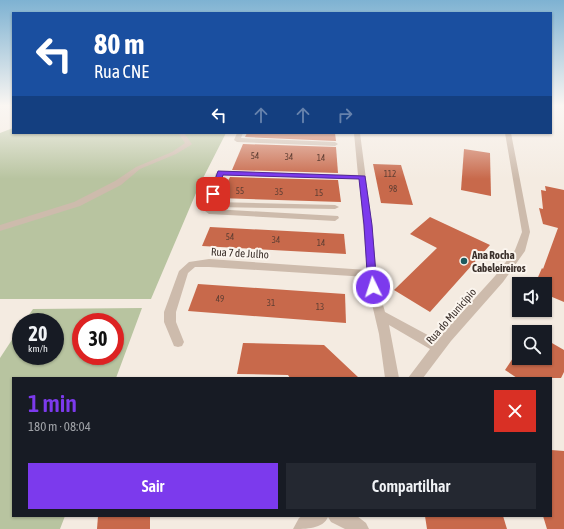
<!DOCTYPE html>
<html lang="pt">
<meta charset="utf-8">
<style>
:root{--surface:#171b24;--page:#242831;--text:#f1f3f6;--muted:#9ea1a6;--accent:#7c3aed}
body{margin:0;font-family:"Asap Condensed",sans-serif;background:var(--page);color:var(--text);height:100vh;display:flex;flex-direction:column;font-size:15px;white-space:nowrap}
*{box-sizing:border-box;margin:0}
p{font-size:13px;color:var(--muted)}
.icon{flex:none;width:22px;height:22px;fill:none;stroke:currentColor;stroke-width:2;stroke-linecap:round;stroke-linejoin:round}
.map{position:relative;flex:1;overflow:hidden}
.sheet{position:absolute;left:12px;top:377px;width:540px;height:140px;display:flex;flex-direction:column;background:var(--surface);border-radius:0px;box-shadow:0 1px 3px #0004}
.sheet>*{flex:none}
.guide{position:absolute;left:12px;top:12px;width:540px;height:122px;border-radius:0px;box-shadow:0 1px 3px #0004;background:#1a4fa0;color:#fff;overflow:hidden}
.buttons{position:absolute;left:512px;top:277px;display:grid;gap:8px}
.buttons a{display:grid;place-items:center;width:40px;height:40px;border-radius:0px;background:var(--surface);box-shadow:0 1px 3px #0004;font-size:20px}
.speed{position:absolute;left:12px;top:313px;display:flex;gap:8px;font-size:20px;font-weight:700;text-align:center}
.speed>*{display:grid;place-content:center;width:52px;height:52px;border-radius:50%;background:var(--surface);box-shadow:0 1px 3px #0004;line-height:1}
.speed small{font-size:10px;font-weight:400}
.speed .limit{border:6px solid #d22;background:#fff;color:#111}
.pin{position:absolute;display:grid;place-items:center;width:34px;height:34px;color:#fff;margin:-17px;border-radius:8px;box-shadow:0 2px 6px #0006}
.me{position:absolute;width:44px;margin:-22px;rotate:356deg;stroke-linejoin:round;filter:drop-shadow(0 0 3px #0008)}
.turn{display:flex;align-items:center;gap:14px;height:84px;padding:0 16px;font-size:18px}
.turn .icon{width:52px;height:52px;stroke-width:2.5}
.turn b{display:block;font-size:28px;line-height:34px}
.lanes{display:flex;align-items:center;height:38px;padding:0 16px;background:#0003;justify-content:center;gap:20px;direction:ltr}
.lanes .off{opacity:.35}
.round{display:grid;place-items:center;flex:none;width:42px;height:42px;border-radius:0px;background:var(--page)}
.summary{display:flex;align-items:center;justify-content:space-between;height:68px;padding:0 16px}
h1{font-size:24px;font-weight:600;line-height:30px;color:var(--accent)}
.action{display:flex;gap:8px;margin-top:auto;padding:8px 16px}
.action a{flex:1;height:46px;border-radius:0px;background:var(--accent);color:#fff;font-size:16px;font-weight:600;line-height:46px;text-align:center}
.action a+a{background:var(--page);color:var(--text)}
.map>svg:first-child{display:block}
.green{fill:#b8c4a0;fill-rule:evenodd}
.building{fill:#c8694b}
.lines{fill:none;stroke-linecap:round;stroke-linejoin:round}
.minor{fill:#cdbbac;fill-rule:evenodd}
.route{fill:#7c3aed;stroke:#51269a}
.poi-dot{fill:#1f5a5e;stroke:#fbf5ee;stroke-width:1.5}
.labels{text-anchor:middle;stroke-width:4;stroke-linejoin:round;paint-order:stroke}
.number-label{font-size:9px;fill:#5e3e33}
.street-label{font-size:11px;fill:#3b302b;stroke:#fbf5ee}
.poi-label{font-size:11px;font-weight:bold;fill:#3b302b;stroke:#fbf5ee;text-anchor:start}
</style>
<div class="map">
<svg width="564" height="529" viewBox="0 0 564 529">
<rect width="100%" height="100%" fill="#f4ebe1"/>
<g class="green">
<path d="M13,128V133H226L199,186L151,299H0V133Z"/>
<path d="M142,308L116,378H13V516H65L60,529H0V358L21,326V356H55V322H24L33,309ZM81,322H115V356H81Z"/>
</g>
<g class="building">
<path d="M247,133H335L336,141L245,137Z"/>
<path d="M243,144L336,147L338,173L232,170Z"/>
<path d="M464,149L490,153L491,196L461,190Z"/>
<path d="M373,164L401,165L413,205L381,203Z"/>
<path d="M230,177L338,180L341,202L218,198L222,182L227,183Z"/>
<path d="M545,186L564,190V302L545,294V284H535L542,268L543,269L558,228L543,224L539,208L543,209L541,190L546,191Z"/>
<path d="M430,217L490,245L430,312L394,290L437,248L410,234Z"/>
<path d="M210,227L344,234L346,254L202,246Z"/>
<path d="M198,284L345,294L346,323L188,311Z"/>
<path d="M545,339L564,350V372L561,378H517L505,370L513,358H545Z"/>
<path d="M243,343L324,345L359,378H290L288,375L237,374Z"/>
<path d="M551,450L564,451V529H547L543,516H551Z"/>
<path d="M98,516H150V529H97Z"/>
<path d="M425,516H503L507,529H427Z"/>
</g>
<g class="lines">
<g class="minor">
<path d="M178,133H184L192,144L191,145L176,154L140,169L121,185L80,206L0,231V225L74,202L115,181L136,167L172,152L185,143Z"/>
<path d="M237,133H243L241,138L335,142L338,144L335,146L237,142L234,140Z"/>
<path d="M354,133H360L372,225L378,287L385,312L437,340L495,276L515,250L522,232L505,133H511L530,232L525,251L503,282L451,341L423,378H408L430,349L389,325L399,378H385L379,334L368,287L367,277L209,267H195L188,273L176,312V322L184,342L182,346L178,347L174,346L164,322V312L179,271L189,262L209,259L367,270L359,179L223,175L215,202L335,205L339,207L335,209L214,207L213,209L338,216L339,218L335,221L209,214L205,211L216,173L220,171L358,175Z"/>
<path d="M302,516H357L366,523L369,529H345L331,522L328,517C323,529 306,529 293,529L299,518Z"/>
</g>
</g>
<linearGradient id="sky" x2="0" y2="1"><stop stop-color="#7eb2d2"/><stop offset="0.59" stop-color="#faf6f2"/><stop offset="1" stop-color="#faf6f2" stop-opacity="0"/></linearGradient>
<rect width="564" height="179" fill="url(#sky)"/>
<path class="route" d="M218,171L365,176L372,225L377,287L376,290H369L368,287L364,225L359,179L223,175L217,194L213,196L210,194Z"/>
<circle class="poi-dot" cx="464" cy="261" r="4"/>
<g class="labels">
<g class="number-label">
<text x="255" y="159">54</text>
<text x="289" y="160">34</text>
<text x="321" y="161">14</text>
<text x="390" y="177">112</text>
<text x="393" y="192">98</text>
<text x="240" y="194">55</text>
<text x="279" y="195">35</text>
<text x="319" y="196">15</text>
<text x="230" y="240">54</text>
<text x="276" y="243">34</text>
<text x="321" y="246">14</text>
<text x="220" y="302">49</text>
<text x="271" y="306">31</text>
<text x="320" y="310">13</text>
</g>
<g class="street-label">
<text transform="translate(240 253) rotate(3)" y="4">Rua 7 de Julho</text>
<text transform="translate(451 316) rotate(-49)" y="4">Rua do Município</text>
</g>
<g class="poi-label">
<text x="472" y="259">Ana Rocha<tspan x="472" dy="13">Cabeleireiros</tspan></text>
</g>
</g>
</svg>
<div class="buttons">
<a><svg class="icon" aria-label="sound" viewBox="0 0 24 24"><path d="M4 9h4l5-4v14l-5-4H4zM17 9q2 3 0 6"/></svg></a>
<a><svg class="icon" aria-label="search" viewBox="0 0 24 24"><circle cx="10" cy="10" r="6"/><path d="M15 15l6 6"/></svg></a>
</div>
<div class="speed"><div>20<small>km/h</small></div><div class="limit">30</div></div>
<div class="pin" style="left:213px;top:194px;background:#d93025"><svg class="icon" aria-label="arrive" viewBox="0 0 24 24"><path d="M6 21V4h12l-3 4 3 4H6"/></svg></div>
<svg class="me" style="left:373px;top:287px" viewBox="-20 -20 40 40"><circle r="17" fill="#7c3aed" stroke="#fff" stroke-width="3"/><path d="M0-11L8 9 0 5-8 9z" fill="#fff"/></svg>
<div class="guide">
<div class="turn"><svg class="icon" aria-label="left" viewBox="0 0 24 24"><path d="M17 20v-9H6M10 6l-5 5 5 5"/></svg><div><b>80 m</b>Rua CNE</div></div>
<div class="lanes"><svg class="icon" aria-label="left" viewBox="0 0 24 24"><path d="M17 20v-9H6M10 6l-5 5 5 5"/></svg><svg class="icon off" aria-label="ahead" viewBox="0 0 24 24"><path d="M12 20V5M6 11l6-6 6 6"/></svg><svg class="icon off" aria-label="ahead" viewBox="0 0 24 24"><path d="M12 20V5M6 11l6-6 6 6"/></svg><svg class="icon off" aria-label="right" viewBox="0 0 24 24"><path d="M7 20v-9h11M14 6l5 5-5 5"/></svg></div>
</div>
<section class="sheet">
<div class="summary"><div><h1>1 min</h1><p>180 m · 08:04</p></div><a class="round" style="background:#d93025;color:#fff"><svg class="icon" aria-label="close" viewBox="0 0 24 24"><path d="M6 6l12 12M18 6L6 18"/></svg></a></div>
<div class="action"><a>Sair</a><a>Compartilhar</a></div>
</section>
</div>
